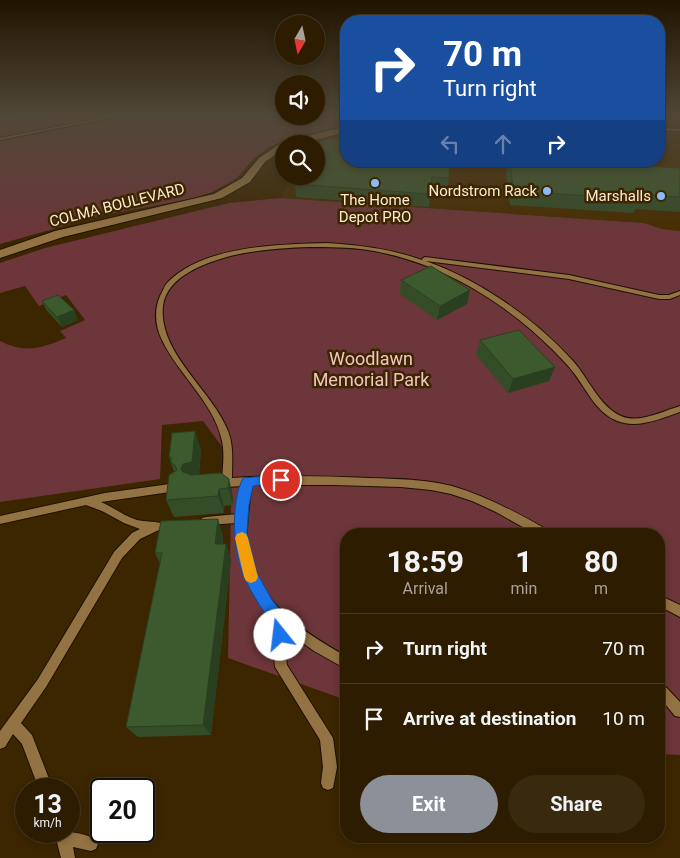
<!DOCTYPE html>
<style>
:root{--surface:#2d1c00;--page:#39290f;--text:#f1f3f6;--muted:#a7a199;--line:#483a22;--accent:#8c9099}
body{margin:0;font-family:Roboto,sans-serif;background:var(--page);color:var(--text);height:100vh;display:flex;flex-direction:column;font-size:19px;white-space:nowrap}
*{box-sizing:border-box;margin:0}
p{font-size:16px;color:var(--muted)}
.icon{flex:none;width:28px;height:28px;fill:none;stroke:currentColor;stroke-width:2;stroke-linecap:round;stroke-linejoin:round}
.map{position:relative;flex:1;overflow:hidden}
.details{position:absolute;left:340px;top:528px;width:325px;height:315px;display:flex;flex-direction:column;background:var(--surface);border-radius:20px;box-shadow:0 2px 8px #0003,0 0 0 1px var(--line)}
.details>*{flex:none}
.guide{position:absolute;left:340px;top:15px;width:325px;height:152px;border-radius:20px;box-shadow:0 2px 8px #0003,0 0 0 1px var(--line);background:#1a4fa0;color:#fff;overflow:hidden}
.needle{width:32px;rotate:189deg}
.buttons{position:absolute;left:275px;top:15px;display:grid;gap:10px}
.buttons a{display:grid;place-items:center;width:50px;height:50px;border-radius:50%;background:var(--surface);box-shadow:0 2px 8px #0003,0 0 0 1px var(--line);font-size:25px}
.speed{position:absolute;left:15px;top:778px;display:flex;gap:10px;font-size:25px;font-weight:700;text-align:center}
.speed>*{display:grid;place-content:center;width:65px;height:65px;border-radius:50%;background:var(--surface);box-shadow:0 2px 8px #0003,0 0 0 1px var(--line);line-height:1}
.speed small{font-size:12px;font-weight:400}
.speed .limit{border:2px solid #111;border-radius:8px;background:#fff;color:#111}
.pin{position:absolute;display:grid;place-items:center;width:42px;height:42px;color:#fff;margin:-21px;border:2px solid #fff;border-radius:50%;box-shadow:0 1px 5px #0007}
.me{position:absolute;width:55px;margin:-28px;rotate:344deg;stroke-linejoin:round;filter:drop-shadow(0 0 4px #0008)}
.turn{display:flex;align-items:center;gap:18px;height:105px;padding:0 20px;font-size:22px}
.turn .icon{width:65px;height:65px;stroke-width:2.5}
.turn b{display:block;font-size:35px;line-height:42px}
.lanes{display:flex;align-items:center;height:48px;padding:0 20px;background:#0003;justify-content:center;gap:25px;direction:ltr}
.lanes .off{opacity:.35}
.eta{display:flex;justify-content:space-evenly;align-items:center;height:85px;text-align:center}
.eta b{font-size:30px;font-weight:700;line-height:35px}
.cta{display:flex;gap:10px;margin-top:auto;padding:10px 20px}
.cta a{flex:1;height:58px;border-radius:30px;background:var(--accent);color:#fff;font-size:20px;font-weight:700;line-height:58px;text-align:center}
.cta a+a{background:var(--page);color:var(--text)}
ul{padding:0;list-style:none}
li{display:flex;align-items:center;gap:15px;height:70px;padding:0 20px;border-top:1px solid var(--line)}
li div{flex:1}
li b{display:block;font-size:19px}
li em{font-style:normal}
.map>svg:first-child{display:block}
.built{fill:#472d00}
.green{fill:#6c363a}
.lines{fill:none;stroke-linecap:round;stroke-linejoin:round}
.lane-casing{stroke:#1f1000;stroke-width:2}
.street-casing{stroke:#1f1000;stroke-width:2}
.lane{fill:#937343;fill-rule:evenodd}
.street{fill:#937343;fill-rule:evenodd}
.wall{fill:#344d28}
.shaded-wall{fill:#2a3f20}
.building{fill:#3c5a2e;stroke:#2a3f20}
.route{fill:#1a73e8;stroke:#114b97}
.slow{fill:#f59e0b}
.poi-dot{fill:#8abafc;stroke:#3c2600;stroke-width:2}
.labels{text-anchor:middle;stroke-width:5;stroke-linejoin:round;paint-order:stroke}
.far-poi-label{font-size:15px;fill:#fcead1;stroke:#3c2600;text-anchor:end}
.far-street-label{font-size:15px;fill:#fcead1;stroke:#3c2600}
.park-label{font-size:18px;fill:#f3c3c4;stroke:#3c2600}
</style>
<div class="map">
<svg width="680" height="858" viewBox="0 0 680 858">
<rect width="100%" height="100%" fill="#3c2600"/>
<path class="built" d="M659,115H680V231L662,229L644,223L281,198L290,176H316V144L305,143L346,133V161H659Z"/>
<g class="green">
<path d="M0,115H125L0,137Z"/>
<path d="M134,115H346V125L292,138L269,147L253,159L237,178L212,192L190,199L99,216L0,244V141Z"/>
<path d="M281,198L644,223L662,229L680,231V755L659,754V534H346V700L228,658L232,460L203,421L162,425L160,479L0,502V341C26,354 41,348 66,338L60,331L85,320L66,295L39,306L25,286L0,293V263L45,248L229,203Z"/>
</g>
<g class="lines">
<defs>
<g id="lane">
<path d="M30,115H42L0,121V119Z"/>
<path d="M115,115H123L0,140V138Z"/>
<path d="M659,128L680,129V131L659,130Z"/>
<path d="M462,161L518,164L520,165L518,166Z"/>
<path d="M327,243C360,245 391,249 422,260L423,258L425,257L569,275L659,295H669L680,291V295L670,299H659L569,279L426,261C481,281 534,318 573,361C589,379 599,406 621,416C639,424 663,411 680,406V412C659,419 636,430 615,420C595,411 586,388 573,372C567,364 559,356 552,349C502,300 438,261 368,250C349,247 329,247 309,247C282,248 255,250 230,256C205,263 167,276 163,306C158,353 212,390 228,431C234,446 232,463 232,478C277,475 323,476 369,478C397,479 425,479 452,486C486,496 518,513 549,531L550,534H535L496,512L472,501L451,494L431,490L401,487L334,485H252C249,504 246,523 247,542C252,599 301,631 346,656V669L314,651L286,631L285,649L287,665L333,738L337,767L333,788L328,790L323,788L321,783L323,767L320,740L275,667L273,649L275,621C247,595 237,559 237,523L206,525L202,524L201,521L202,518L206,517L237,514L242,486L227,487L219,486L217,483L219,480L222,479C223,465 225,451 221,437C213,403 177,372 162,340C155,326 154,310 160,296C163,291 164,286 168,282C203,246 279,244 327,243Z"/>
<path d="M177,483L180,484L182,487L180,490L177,491L101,502C113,507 124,516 137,520C145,522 153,521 161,523L162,526L161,529L140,539L122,558L46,687L21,723L32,735L53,789H39L22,744L13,734L5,747L0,749V731L38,679L114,552L132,533L140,529L124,523L102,511L86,505L0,524V516L105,493Z"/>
<path d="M659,595L680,605V617L659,606Z"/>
<path d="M659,682L663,684L680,702V717L675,716L659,697Z"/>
<path d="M54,831C68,831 83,833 96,839L98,844L96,849L91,851L73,847L75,858H61Z"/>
</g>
<path id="street" d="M346,126V132L300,144H284V149L265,162L250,182L222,198L63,237L0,258V250L55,231L214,194L242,178L259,158L281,143Z"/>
</defs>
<use href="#lane" class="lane-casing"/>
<use href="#street" class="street-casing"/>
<use href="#lane" class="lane"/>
<use href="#street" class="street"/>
</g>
<g class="wall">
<path d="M316,144L449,178L447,191L431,190L429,207L296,197L295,184Z"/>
<path d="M509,161H558L680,168V212L635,209L633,213L510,205L506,173Z"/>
<path d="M401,280L470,290L467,304L437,320L400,294Z"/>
<path d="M42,301L78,320L62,327L47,311Z"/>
<path d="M480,340L555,367L549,381L508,393L476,355Z"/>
<path d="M201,449L199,475L221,473L233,497V505L224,506V513L174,517L166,500L174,472L169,457Z"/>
<path d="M223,536V544H226L231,560L211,735L138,737L126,727L160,563L155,553Z"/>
</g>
<g class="shaded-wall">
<path d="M470,290L467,304L437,320L440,306Z"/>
<path d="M74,310L78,320L62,327L57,317Z"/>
<path d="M555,367L549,381L508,393L513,379Z"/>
<path d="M195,431L201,449L198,480L189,482L181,469Z"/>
<path d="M229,479L233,497V505L228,488Z"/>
<path d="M219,489L224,506V513L218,496Z"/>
<path d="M218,519L223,536L221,560L215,544Z"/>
<path d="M226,544L231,560L211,735L203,725Z"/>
</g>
<g class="building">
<path d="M332,138L346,139V161H449V178L432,177L431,194L295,184L299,176H316V144H314Z"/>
<path d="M510,161H558L680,168V197L637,194L639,199L513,191Z"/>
<path d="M431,266L470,290L440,306L401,280Z"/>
<path d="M58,295L74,310L57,317L42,301Z"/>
<path d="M519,330L555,367L513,379L480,340Z"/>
<path d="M195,431L192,462L183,464L181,469L183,472L191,475L221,473L229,479L228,488L219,489L218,496L166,500L169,475L177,470L175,465L171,463V457H169L172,433Z"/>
<path d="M218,519L215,544H226L203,725L126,727L162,553H155L161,521Z"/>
</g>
<linearGradient id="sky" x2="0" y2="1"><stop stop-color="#211500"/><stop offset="0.49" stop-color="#504737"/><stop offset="1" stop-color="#504737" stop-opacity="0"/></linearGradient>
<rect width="680" height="235" fill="url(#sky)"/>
<path class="route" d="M281,475L285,476L287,480L285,483L253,486L249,505L247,532L257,573L272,600L289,621L285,640L280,643L275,640L272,635L273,624C262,610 252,594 244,577C233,551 230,504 243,478Z"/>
<path class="slow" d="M242,532L246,534L248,538L258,577L256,581L251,583L246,581L244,577L235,538L237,534Z"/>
<g class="poi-dot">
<circle cx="375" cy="183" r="5"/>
<circle cx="547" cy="191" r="5"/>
<circle cx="661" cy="196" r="5"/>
</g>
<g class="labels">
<g class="far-poi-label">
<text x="537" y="196">Nordstrom Rack</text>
<text x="651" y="201">Marshalls</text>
<text x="375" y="205" text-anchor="middle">The Home<tspan x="375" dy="17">Depot PRO</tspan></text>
</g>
<g class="far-street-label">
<text transform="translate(117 205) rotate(-14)" y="5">COLMA BOULEVARD</text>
</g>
<g class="park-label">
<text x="371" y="365">Woodlawn<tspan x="371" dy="21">Memorial Park</tspan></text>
</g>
</g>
</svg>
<div class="buttons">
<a><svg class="needle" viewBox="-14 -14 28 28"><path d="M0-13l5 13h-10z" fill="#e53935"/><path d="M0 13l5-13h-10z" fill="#a7a199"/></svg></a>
<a><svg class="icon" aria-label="sound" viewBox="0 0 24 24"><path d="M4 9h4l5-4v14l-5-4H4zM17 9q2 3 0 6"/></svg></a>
<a><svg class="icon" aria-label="search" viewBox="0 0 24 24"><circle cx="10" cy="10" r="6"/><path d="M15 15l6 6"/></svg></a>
</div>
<div class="speed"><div>13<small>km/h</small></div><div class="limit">20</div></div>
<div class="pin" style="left:281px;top:480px;background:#d93025"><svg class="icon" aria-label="arrive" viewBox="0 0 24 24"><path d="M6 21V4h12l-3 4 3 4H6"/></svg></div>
<svg class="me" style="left:280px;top:635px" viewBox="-20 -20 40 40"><circle r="19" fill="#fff"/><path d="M0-13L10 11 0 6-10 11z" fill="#1a73e8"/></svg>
<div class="guide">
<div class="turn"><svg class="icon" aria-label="right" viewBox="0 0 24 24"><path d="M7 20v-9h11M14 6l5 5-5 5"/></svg><div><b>70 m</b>Turn right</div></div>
<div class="lanes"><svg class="icon off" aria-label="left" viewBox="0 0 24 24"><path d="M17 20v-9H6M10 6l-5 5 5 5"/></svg><svg class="icon off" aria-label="ahead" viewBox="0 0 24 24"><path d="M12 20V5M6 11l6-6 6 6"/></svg><svg class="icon" aria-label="right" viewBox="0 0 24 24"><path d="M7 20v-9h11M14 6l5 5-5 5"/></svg></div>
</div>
<section class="details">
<div class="eta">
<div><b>18:59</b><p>Arrival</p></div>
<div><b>1</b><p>min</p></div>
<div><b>80</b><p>m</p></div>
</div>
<ul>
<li><svg class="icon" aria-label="right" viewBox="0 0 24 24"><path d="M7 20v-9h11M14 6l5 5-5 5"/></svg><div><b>Turn right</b></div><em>70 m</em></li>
<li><svg class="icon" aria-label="arrive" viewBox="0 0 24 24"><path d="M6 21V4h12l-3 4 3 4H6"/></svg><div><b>Arrive at destination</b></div><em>10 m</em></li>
</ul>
<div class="cta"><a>Exit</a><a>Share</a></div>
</section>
</div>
